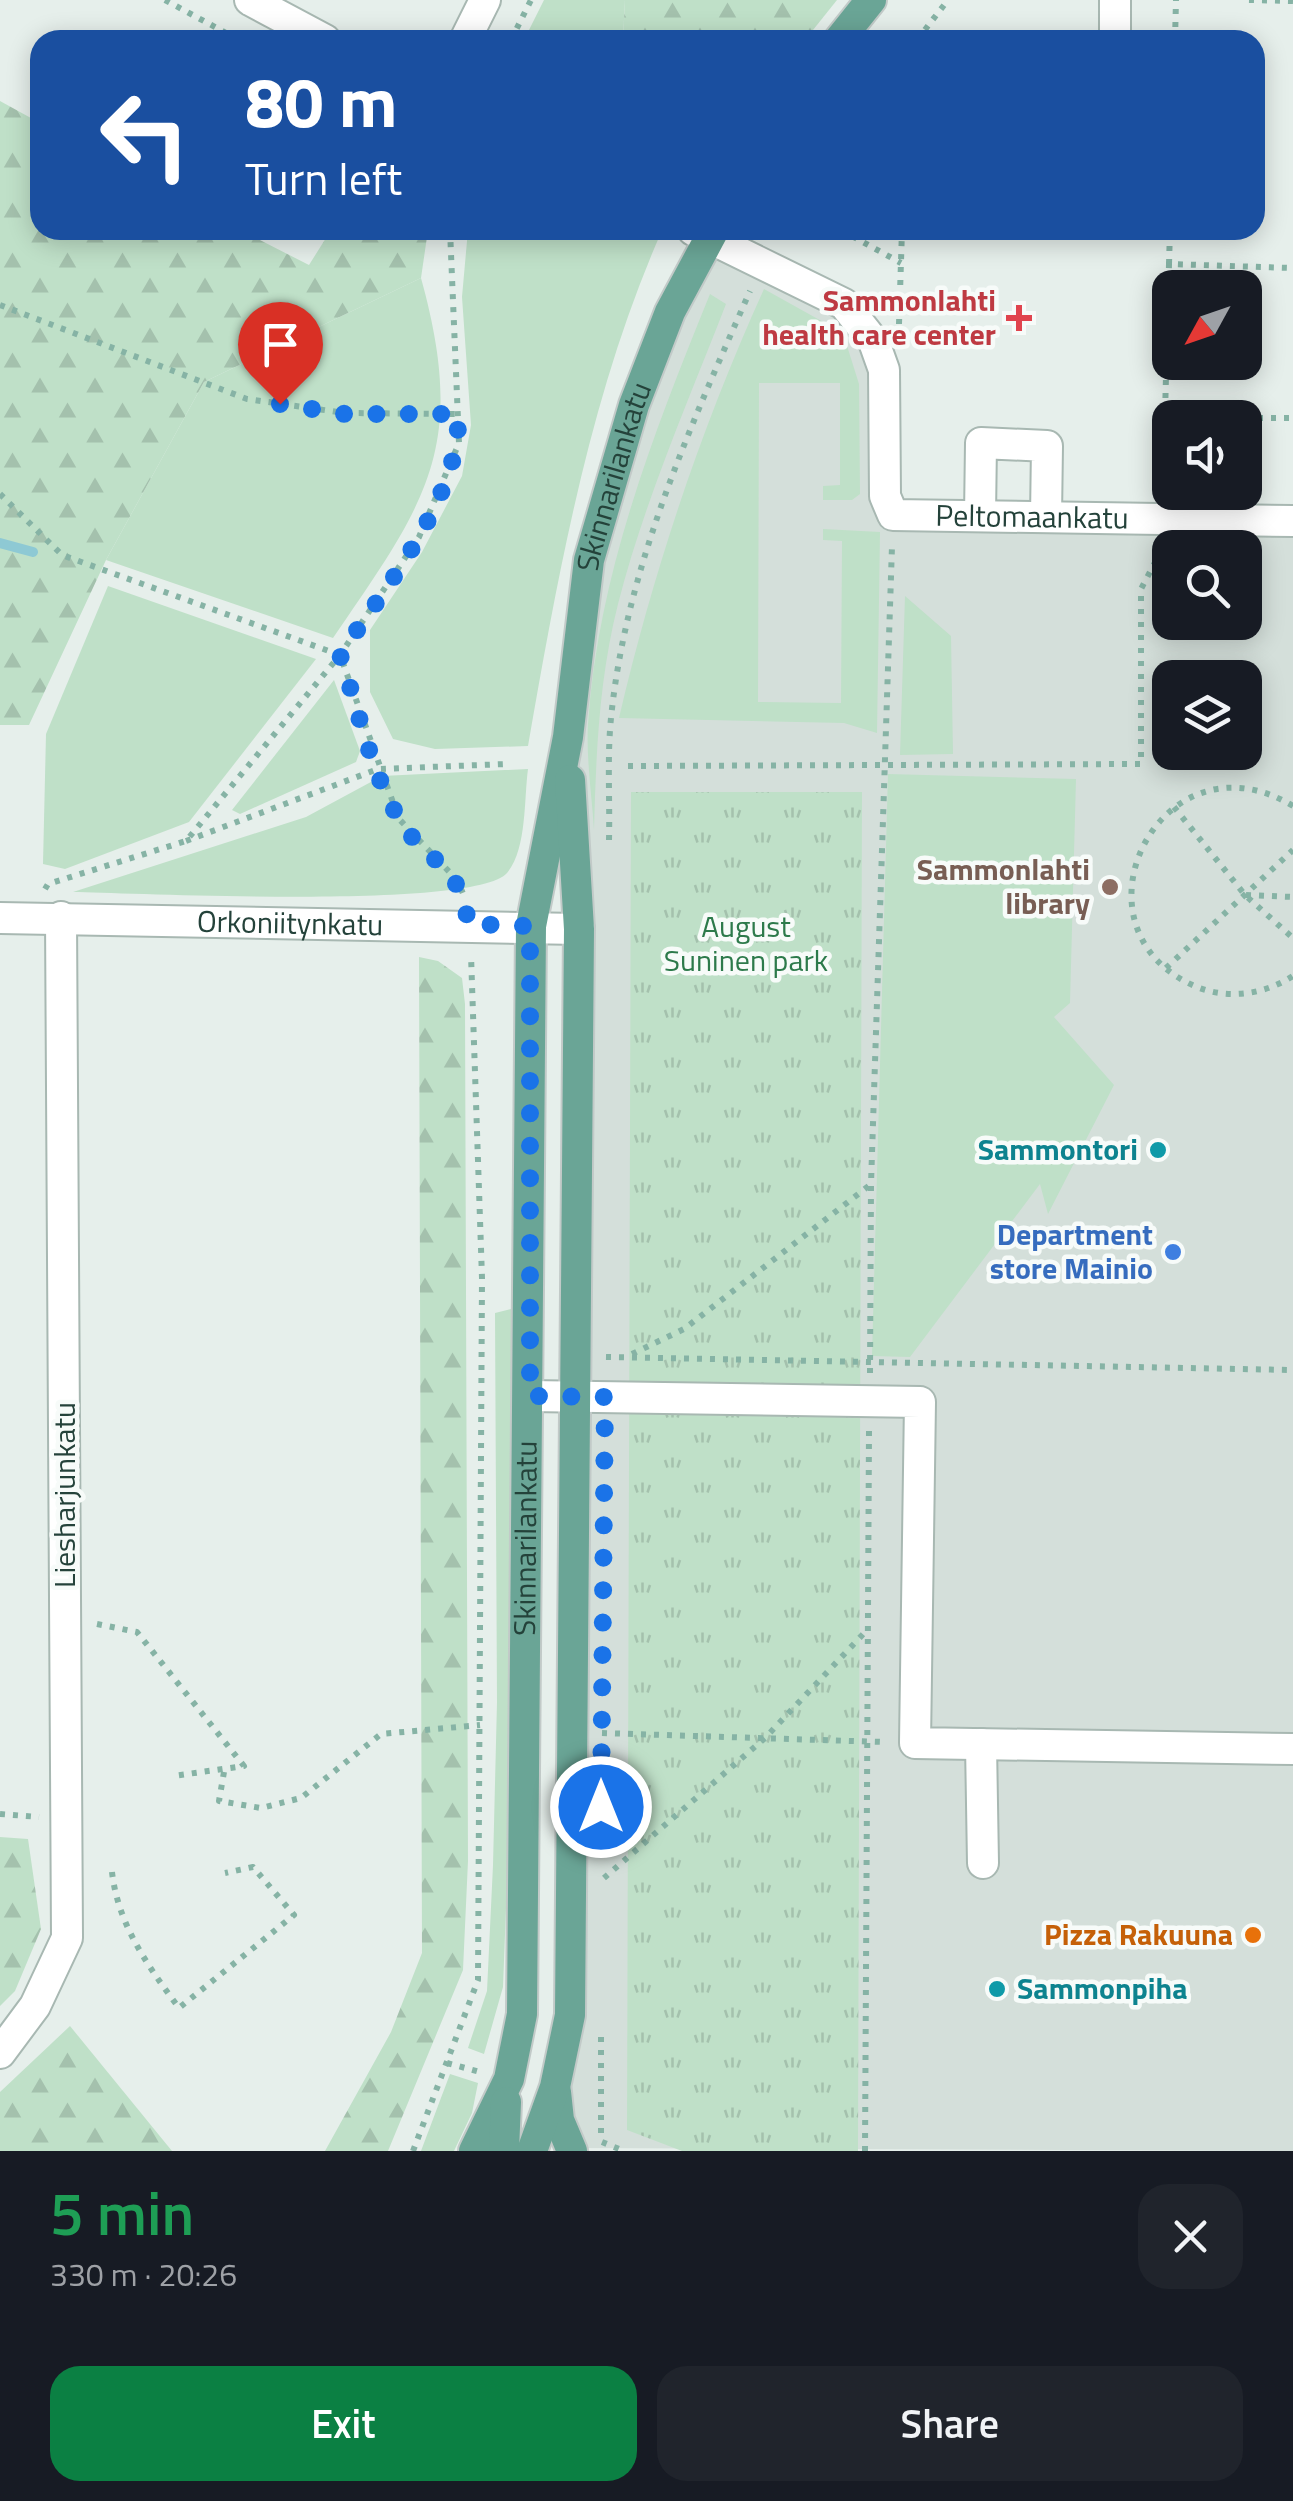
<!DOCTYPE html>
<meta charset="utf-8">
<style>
:root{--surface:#171b24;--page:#20242c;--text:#f1f3f6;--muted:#9ea1a6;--accent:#0b8043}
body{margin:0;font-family:"Titillium Web",sans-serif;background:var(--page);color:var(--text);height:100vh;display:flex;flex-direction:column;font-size:38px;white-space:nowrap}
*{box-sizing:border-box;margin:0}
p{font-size:32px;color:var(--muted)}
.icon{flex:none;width:55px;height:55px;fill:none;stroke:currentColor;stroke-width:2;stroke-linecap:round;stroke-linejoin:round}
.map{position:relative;height:2151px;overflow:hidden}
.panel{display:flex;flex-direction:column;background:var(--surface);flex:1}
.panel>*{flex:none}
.hud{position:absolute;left:30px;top:30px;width:1235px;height:210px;border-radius:30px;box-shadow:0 5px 25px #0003;background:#1a4fa0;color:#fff;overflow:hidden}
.needle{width:65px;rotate:230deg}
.controls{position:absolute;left:1152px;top:270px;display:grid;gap:20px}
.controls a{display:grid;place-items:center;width:110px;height:110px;border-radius:20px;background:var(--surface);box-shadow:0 5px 25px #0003;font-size:50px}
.pin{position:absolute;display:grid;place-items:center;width:85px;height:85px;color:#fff;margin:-102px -42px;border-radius:50% 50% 50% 0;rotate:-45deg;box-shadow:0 0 10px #0007}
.pin .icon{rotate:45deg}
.me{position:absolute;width:110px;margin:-55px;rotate:0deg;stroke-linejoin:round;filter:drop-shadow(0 0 8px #0008)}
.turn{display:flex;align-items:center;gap:35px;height:210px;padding:0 50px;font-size:45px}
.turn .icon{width:130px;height:130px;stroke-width:2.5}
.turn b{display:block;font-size:70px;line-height:85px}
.round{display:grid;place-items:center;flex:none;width:105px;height:105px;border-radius:30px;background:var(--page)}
.head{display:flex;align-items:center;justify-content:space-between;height:170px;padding:0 50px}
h1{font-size:60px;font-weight:600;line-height:75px;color:#1e9e55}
.action{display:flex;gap:20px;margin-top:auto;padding:20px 50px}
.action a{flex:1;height:115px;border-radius:30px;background:var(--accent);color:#fff;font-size:40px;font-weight:600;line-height:115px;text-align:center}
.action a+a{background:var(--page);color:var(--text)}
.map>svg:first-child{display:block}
.built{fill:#d4dfda;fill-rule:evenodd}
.grass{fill:#bfe0c8}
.forest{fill:url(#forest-firs)}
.park{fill:url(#park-tufts)}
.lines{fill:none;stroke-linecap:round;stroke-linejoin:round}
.stream{stroke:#8ec9d4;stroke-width:10}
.minor-casing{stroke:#a8b8b2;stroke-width:34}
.major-casing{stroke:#c2cac8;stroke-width:34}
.path{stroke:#86b3a5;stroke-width:6;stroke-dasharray:5 8;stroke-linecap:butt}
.minor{stroke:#fff;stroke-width:30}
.major{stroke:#6aa596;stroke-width:30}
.route{stroke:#1a73e8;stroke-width:18;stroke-dasharray:0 32.4}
.health-dot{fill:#e0444e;stroke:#f7fbf9;stroke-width:4}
.education-dot{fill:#8d6e63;stroke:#f7fbf9;stroke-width:4}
.culture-dot{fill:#0f9aa8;stroke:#f7fbf9;stroke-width:4}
.shop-dot{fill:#3f7fe0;stroke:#f7fbf9;stroke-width:4}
.food-dot{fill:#e8710a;stroke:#f7fbf9;stroke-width:4}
.labels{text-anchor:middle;stroke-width:9;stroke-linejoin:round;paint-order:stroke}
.health-label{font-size:30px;font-weight:bold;fill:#be3a42;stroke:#f7fbf9;text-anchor:end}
.street-label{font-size:30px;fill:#24423a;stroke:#f7fbf9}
.education-label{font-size:30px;font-weight:bold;fill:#785e54;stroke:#f7fbf9;text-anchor:end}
.park-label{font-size:30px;fill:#2d7a4b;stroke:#f7fbf9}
.culture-label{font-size:30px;font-weight:bold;fill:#0d838f;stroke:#f7fbf9;text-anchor:end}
.shop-label{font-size:30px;font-weight:bold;fill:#366cbe;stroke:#f7fbf9;text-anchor:end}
.food-label{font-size:30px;font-weight:bold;fill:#c56008;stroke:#f7fbf9;text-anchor:end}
</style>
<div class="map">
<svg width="1293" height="2151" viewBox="0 0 1293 2151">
<defs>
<pattern id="forest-firs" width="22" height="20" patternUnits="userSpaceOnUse" patternTransform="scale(2.5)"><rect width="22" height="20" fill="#bfe0c8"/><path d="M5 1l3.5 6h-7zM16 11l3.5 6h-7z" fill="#a4c1ad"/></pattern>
<pattern id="park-tufts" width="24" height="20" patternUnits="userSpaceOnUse" patternTransform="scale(2.5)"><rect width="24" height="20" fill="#bfe0c8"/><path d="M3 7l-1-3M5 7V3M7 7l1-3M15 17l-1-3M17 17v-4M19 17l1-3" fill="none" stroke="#a4c1ad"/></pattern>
</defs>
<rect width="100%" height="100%" fill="#e6efeb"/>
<path class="built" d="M709,238L761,266L874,342L893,515L1293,527V2151L569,2148L568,737L589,560ZM1170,548H1245V622H1170ZM1170,678H1245V752H1170Z"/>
<g class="grass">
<path d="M544,0H625L623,40H524Z"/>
<path d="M468,230H652L660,235C590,395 558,574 528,746L435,749L393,739L370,692V630L422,552L462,476L471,425L462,297Z"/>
<path d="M421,278C468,448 427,501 333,638L106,560L204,382Z"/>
<path d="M764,289L843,333L859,384L860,494L852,500H823V486L840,485V383H759L758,702L841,703L842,541L823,540V529L880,532L877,733L844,723L619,718C654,569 701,428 764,289Z"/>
<path d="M710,294L726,304C688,402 644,502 618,604C599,679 596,754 594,830C592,796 586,759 588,724C598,574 654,432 710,294Z"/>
<path d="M108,586L316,659L189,822L65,869L43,864L46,734Z"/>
<path d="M905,596L951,636L953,754L900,755Z"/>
<path d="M334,680L360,751L356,762L240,814L232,810Z"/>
<path d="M528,769C524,798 527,850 507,873C474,910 138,893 73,892L306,817L382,776Z"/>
<path d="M888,774L1076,779L1070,1003L1054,1017L1114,1085L1048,1214L1040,1184L910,1357L872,1356Z"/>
<path d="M511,1309L513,1725L503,1987L484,2054L468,2048L487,1991L493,1865L497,1702L495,1313Z"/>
<path d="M450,2074L478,2083L472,2113L454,2151H421Z"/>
</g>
<g class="forest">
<path d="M625,0H837L805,40H623Z"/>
<path d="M0,101L40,123V230H240L309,265L331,230H428L421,278L204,382L106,560L29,725H0Z"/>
<path d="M419,957L438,961L462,978L465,1004L468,1861L463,1970L388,2151H325L391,2032L422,1953Z"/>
<path d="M0,1837L28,1839L41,1929L15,1991L0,2006Z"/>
<path d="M70,2026L172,2151H0V2092Z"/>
</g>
<path class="park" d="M631,792H862L858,2151H682L627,2130Z"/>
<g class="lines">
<path class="stream" d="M0,543L33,552"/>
<defs>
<g id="minor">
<path d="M250,0L325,40"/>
<path d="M1115,0V40"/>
<path d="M465,40L485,0"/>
<path id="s1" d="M693,230L844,304L874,342L884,370L885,496L893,515L1293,521"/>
<path d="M980,516L981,443L1047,446L1046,517"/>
<path id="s2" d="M0,918L579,929"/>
<path d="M530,1396L920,1402L915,1743L1293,1749"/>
<path d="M981,1744L983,1863"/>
<path d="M0,2053L35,2006L67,1938L61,917"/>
</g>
<g id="major">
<path d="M839,40L871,0"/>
<path d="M556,2092L559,2120L572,2151"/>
<path id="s3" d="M474,2151L509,2079L522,2014L531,926L568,737L589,560L634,405L670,312L714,230"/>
<path d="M504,2151L506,2102"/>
<path d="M532,2151L555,2087L570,2015L579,929L570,780"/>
</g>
</defs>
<use href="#minor" class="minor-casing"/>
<use href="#major" class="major-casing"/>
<g class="path">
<path d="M165,0L239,40"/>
<path d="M1249,0L1293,1"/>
<path d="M511,40L531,0"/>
<path d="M917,40L948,0"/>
<path d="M1175,40L1176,0"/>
<path d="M841,230L901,263"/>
<path d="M1169,264L1170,230"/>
<path d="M0,305L247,399L345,413L458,414"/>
<path d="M899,324L902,230"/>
<path d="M1245,418H1293"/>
<path d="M1163,489L1169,264L1293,268"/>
<path d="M0,494L62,555L340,655L399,819L457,880L465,898"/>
<path d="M628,766L1141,764V589L1161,551"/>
<path d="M1293,806C1160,726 1060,930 1197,987C1229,1000 1265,994 1293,976"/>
<path d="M1174,807L1245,895L1293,938"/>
<path d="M609,840C610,800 607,758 611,718C626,568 690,427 750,291"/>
<path d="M186,841L378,769L507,764"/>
<path d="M45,889L48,884L186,841L340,655L419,537L459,443L450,230"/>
<path d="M1246,895L1293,897"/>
<path d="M1166,968L1293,850"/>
<path d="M632,1354L684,1329L870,1185"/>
<path d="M606,1357L1293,1370"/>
<path d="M870,1373L871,1184L892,546"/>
<path d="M97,1624L137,1632L244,1766L173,1776"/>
<path d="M602,1733L884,1742"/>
<path d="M224,1772L219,1801L261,1808L301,1798L381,1734L480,1725"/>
<path d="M0,1814L39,1817"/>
<path d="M112,1872C118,1925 148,1966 179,2008L294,1915L253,1867L225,1873"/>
<path d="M604,1878L765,1738L867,1630"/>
<path d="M601,2037V2135"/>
<path d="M447,2063L480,2072"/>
<path d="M602,2142L624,2151"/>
<path d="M413,2151L478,1980L482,1278L471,955"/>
<path d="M865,2151L869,1431"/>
</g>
<use href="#minor" class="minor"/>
<use href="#major" class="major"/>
</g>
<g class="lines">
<path class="route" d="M280,404L345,414H458C462,495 384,589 340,655C358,708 370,769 398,817C425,864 461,861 468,924L530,926V1396L605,1397L601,1807"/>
</g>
<path class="health-dot" d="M1014 303h10v10h10v10h-10v10h-10v-10h-10v-10h10z"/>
<circle class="education-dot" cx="1110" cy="887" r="10"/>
<g class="culture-dot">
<circle cx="1158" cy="1150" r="10"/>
<circle cx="997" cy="1989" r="10"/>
</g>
<circle class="shop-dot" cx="1173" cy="1252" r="10"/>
<circle class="food-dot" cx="1253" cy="1935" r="10"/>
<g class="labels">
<g class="health-label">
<text x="996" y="311">Sammonlahti<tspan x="996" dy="34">health care center</tspan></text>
</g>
<g class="street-label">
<text dy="10" stroke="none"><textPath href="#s3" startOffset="1692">Skinnarilankatu</textPath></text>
<text dy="10" stroke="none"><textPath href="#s1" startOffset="532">Peltomaankatu</textPath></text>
<text dy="10" stroke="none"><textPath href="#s2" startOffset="290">Orkoniitynkatu</textPath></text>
<text transform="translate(65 1495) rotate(-90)" y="10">Liesharjunkatu</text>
<text dy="10" stroke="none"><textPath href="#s3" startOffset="622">Skinnarilankatu</textPath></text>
</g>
<g class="education-label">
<text x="1090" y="880">Sammonlahti<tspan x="1090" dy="34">library</tspan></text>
</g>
<g class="park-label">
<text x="746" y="937">August<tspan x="746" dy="34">Suninen park</tspan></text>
</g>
<g class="culture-label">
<text x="1138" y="1160">Sammontori</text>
<text x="1017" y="1999" text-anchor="start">Sammonpiha</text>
</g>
<g class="shop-label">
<text x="1153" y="1245">Department<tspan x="1153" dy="34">store Mainio</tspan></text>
</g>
<g class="food-label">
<text x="1233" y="1945">Pizza Rakuuna</text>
</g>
</g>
</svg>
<div class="controls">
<a><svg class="needle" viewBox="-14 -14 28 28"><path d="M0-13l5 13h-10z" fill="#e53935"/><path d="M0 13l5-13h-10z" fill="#9ea1a6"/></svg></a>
<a><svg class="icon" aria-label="sound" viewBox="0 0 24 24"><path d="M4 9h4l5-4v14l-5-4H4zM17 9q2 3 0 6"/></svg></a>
<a><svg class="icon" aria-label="search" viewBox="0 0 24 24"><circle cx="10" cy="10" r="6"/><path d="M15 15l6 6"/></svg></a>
<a><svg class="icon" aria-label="layers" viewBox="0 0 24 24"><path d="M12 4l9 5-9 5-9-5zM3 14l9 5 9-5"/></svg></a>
</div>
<div class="pin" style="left:280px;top:404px;background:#d93025"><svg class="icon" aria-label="arrive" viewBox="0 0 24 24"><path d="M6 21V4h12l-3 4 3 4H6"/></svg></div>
<svg class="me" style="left:601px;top:1807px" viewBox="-20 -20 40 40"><circle r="17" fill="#1a73e8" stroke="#fff" stroke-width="3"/><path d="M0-11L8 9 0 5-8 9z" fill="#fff"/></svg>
<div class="hud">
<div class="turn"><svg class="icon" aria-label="left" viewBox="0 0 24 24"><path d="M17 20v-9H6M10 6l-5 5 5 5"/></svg><div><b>80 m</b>Turn left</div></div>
</div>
</div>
<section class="panel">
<div class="head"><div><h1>5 min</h1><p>330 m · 20:26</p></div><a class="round"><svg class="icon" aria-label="close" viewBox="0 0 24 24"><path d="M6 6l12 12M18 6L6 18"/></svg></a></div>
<div class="action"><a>Exit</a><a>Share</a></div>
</section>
